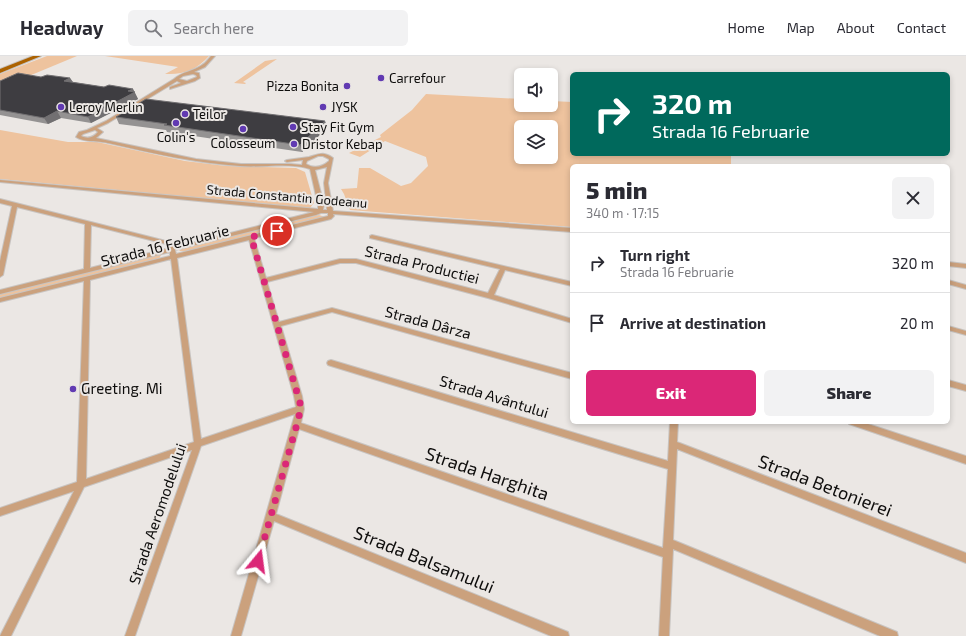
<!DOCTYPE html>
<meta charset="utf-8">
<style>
:root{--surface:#fff;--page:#f2f2f3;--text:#2b2b33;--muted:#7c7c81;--line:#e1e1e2;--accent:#db2777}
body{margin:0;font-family:"Exo 2",sans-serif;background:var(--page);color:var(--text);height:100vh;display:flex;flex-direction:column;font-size:15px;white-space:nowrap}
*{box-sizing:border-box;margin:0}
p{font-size:13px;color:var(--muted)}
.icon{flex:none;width:22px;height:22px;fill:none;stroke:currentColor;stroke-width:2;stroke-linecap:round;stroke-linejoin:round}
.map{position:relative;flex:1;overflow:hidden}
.panel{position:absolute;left:570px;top:108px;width:380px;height:260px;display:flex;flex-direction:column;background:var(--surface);border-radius:6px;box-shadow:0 2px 6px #0003}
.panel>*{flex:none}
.hud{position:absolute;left:570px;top:16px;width:380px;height:84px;border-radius:6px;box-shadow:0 2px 6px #0003;background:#00695c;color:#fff;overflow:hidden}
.buttons{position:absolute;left:514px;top:12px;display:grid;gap:8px}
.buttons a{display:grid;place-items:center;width:44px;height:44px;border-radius:6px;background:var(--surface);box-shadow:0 2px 6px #0003;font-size:20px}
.pin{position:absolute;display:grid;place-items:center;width:34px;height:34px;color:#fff;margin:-17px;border:2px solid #fff;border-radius:50%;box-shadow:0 1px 4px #0007}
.me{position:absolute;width:44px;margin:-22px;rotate:16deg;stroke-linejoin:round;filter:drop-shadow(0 0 3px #0008)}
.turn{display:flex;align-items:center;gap:14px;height:84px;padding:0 16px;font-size:18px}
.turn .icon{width:52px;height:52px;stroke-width:2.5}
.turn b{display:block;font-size:28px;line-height:34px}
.round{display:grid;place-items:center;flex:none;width:42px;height:42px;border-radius:6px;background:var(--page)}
.headline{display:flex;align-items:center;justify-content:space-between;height:68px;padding:0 16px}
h1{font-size:24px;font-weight:800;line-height:30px}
.primary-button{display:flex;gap:8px;margin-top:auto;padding:8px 16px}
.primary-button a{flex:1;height:46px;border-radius:6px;background:var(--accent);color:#fff;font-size:16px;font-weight:800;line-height:46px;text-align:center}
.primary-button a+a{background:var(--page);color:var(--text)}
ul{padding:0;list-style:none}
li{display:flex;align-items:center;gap:12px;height:60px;padding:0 16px;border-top:1px solid var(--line)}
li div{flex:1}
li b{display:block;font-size:15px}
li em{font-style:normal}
header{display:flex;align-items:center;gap:24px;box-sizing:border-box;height:56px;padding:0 20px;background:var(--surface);border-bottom:1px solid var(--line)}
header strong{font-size:19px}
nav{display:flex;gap:22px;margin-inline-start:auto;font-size:14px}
.search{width:280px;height:36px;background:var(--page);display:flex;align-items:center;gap:10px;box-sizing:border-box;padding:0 14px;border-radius:6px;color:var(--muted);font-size:15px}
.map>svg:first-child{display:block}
.green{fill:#eec39e;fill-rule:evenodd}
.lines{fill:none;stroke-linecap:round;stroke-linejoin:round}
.street-casing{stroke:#c8c4c1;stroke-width:2}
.primary-casing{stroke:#c8c4c1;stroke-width:2}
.street{fill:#cba17d;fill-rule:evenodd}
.primary{fill:#ac6200;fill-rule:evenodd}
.wall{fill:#949292}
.shaded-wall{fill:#727072}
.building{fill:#3e3d41;stroke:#727072}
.route{stroke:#db2777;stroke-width:7;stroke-dasharray:0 12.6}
.poi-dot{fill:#613ab2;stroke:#ebe7e4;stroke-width:1.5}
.labels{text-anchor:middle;stroke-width:4;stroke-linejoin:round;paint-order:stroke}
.far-poi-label{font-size:13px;fill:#0e0d0c;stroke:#ebe7e4;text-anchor:start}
.far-street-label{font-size:13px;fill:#0e0d0c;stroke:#ebe7e4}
.street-label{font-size:15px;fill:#0e0d0c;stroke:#ebe7e4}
.poi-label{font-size:15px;fill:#0e0d0c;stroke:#ebe7e4;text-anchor:start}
.near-street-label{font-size:18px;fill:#0e0d0c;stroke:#ebe7e4}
</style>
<header>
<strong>Headway</strong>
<div class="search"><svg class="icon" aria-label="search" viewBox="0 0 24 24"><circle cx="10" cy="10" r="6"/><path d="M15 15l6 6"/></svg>Search here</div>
<nav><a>Home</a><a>Map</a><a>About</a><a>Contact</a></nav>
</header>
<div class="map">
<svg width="966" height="580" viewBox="0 0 966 580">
<rect width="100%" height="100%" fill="#ebe7e4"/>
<g class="green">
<path d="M47,0H77L0,32V18Z"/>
<path d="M105,0H209C196,14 184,19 165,18L178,11Z"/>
<path d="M277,3L243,26L246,27L245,28L234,27L265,5Z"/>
<path d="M426,38L521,43V49H551V45L572,46V98H731V110H572V171L350,154L344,138L341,133L357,132L359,112H370L401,130L411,127L428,110L426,101L385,85L360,101L349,97L381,81L380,79L412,54ZM521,71H551V101H521Z"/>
<path d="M0,74L68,86H97L185,105L226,110L296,112L305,116L314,147L310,152L0,123Z"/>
<path d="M319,159L325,161L187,195H179L183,191Z"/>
<path d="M156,198L161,199L159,203L0,243V238Z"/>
</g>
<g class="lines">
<defs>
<g id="street">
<path d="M211,0H215L205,11L194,16L199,17L200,22L195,25L170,33V31L181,27L177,25L108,67L97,72L103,76L96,82L196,103L241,108H291L302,109L303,104L287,106L285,105L287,104C294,103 302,102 309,101C320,98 323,95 333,102L328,127L333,155L572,172V176L333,158L334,160L331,163L254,182L266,222L340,203H356L488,237L500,213L370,182V180L372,179L572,226V230L505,214L494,239L572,263V267L488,242L356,207H340L267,226L279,266L332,252L572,317V323L332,256L281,270L302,340L304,353L301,367L663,492L668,413L331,310L328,309L327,307L328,305L331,304L668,405L670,366H678L677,386L966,497V507L677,393L673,484L897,576L898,580H880L673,493L669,580H659L663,501L299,373L276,458L568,576L569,580H551L274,465L241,580H231L295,358L201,390L135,580H125L192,394L84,431L11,580H0L74,435L0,460V452L77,426L84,225L0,246V242L170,200V196L0,238V234L84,213L85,168L17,151L3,219L0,221V205L12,150L0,147V143L170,186L175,191L314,156L0,126V124L318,153V149L310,113C288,106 263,112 240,110C195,107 152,97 108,87C98,84 84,87 76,81L79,76L87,74L106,65L174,23C181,16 194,15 202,9C206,7 208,3 211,0ZM193,18L196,19L197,21L187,25L179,23L183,20ZM95,74L98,76C93,82 88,83 81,80L83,78ZM318,100H323L329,103V105C322,111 315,113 306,108L307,105ZM327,111L324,127L327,154H323L324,149L315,114ZM321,157H328V160L176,198L175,194L316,159ZM91,169L166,188L169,192L90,212ZM249,184L294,340L296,351L201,383L177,202ZM171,203L194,386L86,423L90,224Z"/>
<path d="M948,206L966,208V212L948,210Z"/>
<path d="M948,224L966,229V233L948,228Z"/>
<path d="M948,270L966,275V279L948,274Z"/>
<path d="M948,324L966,329V335L948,330Z"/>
<path d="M848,366H862L966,400V408L849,368Z"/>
</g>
<path id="primary" d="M33,0H41L0,17V13Z"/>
</defs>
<use href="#street" class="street-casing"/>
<use href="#primary" class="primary-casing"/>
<use href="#street" class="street"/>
<use href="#primary" class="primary"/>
</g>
<g class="wall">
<path d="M70,22L73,26L104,31L133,33L138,43L91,67L61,62L48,68L0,59V25Z"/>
<path d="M116,61L325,65L327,72L302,96L167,76L166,74L119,68Z"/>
</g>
<g class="shaded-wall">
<path d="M70,22L74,28L64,25Z"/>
<path d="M133,33L138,43L91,67L88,61Z"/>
<path d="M57,55L61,62L48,68L44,62Z"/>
<path d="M325,65L327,72L302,96L300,89Z"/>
</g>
<g class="building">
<path d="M18,17L41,21L47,19L70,22L64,25L104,31L109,29L133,33L128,35L135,36L88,61L57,55L44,62L0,54V25Z"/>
<path d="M146,43L325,65L300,89L164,69L167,68L116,61Z"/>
</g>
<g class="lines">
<path class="route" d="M258,505L299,361L300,347L298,340L251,181L277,175"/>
</g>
<g class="poi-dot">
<circle cx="381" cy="22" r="4"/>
<circle cx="347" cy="30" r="4"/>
<circle cx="61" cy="51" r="4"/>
<circle cx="323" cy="51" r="4"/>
<circle cx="185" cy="58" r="4"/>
<circle cx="176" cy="67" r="4"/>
<circle cx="293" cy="71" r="4"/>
<circle cx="243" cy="73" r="4"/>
<circle cx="294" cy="88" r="4"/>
<circle cx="73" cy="333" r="4"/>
</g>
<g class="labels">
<g class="far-poi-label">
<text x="389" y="27">Carrefour</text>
<text x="339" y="35" text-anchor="end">Pizza Bonita</text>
<text x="69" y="56">Leroy Merlin</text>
<text x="331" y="56">JYSK</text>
<text x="193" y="63">Teilor</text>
<text x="301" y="76">Stay Fit Gym</text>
<text x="176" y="86" text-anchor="middle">Colin's</text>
<text x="243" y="92" text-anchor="middle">Colosseum</text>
<text x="302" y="93">Dristor Kebap</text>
</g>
<g class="far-street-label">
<text transform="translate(287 140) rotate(5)" y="5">Strada Constantin Godeanu</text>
</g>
<g class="street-label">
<text transform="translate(165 190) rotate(-14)" y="5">Strada 16 Februarie</text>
<text transform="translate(422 209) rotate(14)" y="5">Strada Productiei</text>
<text transform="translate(428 267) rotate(15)" y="5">Strada Dârza</text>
<text transform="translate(494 341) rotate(17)" y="5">Strada Avântului</text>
<text transform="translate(158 458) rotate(-71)" y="5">Strada Aeromodelului</text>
</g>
<g class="poi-label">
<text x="81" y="338">Greeting. Mi</text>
</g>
<g class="near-street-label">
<text transform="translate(487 418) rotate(19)" y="6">Strada Harghita</text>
<text transform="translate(825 430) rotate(21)" y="6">Strada Betonierei</text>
<text transform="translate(424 504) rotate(22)" y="6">Strada Balsamului</text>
</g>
</g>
</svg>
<div class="buttons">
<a><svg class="icon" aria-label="sound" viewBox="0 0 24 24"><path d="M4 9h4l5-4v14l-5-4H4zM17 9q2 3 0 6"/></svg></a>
<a><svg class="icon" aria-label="layers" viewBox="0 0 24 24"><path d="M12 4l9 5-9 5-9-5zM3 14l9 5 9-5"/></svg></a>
</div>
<div class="pin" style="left:277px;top:175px;background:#d93025"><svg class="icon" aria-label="arrive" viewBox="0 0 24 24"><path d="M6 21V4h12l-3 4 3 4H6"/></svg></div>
<svg class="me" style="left:258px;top:505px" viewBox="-20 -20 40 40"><path d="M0-17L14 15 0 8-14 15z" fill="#db2777" stroke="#fff" stroke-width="4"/></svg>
<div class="hud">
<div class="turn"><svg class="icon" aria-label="right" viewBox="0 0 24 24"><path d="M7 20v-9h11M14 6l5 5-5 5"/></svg><div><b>320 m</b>Strada 16 Februarie</div></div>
</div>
<section class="panel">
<div class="headline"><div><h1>5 min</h1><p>340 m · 17:15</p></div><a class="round"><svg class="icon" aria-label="close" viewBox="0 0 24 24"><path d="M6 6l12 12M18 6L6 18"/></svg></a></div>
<ul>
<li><svg class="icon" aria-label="right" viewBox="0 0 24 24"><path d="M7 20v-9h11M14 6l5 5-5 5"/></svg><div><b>Turn right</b><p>Strada 16 Februarie</p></div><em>320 m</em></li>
<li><svg class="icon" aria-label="arrive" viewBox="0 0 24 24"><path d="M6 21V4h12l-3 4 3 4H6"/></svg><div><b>Arrive at destination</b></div><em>20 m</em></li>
</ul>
<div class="primary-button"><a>Exit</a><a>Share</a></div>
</section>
</div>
